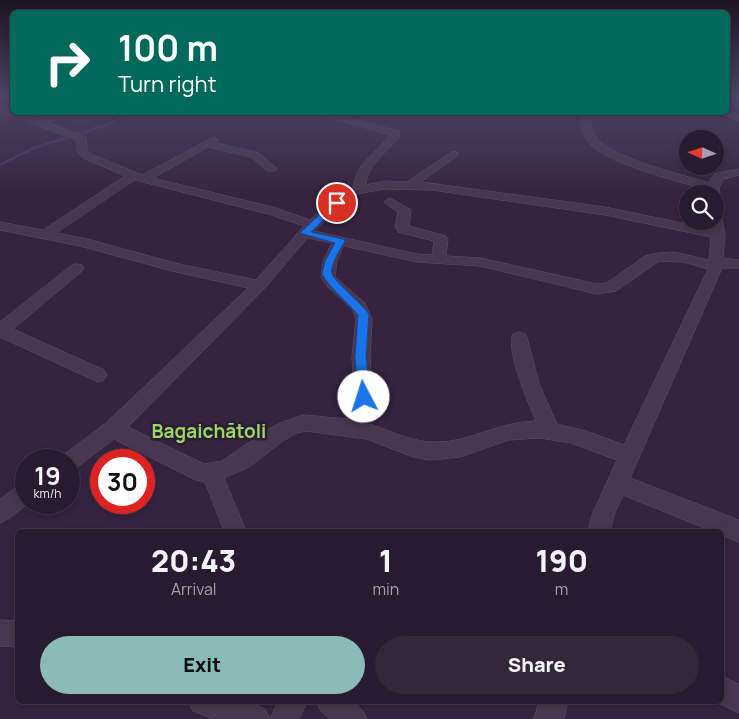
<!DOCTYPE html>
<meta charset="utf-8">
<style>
:root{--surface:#281a30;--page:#34273c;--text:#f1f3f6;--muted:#a5a1ab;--line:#44384c;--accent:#8bbbb9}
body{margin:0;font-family:Manrope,sans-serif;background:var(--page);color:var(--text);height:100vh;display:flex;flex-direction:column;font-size:19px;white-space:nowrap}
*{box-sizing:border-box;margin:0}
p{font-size:16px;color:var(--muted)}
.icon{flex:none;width:28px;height:28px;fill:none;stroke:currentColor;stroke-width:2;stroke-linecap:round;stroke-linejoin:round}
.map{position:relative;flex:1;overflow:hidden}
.panel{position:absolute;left:15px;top:529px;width:709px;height:175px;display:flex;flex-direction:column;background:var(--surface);border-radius:8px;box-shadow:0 2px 8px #0003,0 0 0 1px var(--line)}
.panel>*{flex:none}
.top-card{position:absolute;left:10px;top:10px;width:720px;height:105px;border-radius:8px;box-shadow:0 2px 8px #0003,0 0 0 1px var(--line);background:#00695c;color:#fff;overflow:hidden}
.needle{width:32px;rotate:273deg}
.fabs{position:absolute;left:679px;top:130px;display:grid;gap:10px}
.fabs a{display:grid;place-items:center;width:45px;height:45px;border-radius:50%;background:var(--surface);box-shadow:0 2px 8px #0003,0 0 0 1px var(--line);font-size:25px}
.speed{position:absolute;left:15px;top:449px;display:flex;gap:10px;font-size:25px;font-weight:700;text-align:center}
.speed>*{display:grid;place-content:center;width:65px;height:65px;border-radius:50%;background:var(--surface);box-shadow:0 2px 8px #0003,0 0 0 1px var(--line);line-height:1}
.speed small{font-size:12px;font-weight:400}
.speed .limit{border:8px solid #d22;background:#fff;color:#111}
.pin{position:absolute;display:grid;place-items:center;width:42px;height:42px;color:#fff;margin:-21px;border:2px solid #fff;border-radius:50%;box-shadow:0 1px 5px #0007}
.me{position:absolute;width:55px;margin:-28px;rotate:355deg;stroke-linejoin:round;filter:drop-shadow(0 0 4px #0008)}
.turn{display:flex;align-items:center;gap:18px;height:105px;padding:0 25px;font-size:22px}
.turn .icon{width:65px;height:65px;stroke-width:2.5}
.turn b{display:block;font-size:35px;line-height:42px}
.eta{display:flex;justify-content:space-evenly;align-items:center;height:85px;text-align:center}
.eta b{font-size:30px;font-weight:800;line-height:35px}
.cta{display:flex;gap:10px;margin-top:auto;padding:10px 25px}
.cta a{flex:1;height:58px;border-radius:30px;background:var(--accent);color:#111;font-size:20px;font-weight:800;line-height:58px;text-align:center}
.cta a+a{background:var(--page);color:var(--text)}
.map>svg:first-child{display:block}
.green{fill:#353550}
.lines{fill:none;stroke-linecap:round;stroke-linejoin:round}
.stream{stroke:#50305f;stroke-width:2.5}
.minor-casing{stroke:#604f67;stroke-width:1}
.minor{fill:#48374f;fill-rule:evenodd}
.route{fill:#1a73e8;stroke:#114b97}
.labels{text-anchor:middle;stroke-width:5;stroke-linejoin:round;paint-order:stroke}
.district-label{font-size:19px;font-weight:bold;fill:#98da5f;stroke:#2d1c35}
</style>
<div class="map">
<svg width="739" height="719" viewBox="0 0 739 719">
<rect width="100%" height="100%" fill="#362340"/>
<path class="green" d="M29,113H113L84,124Z"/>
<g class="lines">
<path class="stream" d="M0,165L34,148L107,125L131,112"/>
<defs>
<g id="minor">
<path d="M0,106L12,110V112H19L37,119L68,112H90L47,122L86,138L87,150L91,154L142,175L214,137L219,140L216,143L259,153L275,167L277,169L275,171H267L251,157L208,147L153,178L276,208L310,220L339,194L354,187C354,165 378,151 390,135L310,112H327L399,131L400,136L399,138C387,151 366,167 366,185L385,181L407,182L453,151L457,152L458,154L457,156L421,182L605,207L710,229V221H715V203L719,204L725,235L723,258L739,260V268H722L630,478L739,520V542L721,535V531H712L623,495L614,515L610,531H588L592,515L617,460L571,443L540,438L509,440L460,457L429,460L413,457L367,439L306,431L297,433L284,440L249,467L224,478L246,531H224L205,482L196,480L114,439L76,468L69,471V460H60L62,456L106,423L248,288L172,271L80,246L0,230V222L43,230L125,176L83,158L77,151V141L72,138L0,112ZM135,180L268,214L304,226L256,280L179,264L87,239L57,233ZM385,189L432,190L605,215L711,237L709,260L674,252L658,253L645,256L607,283L597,284L480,258L446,256L448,239L446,236L409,226L411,210L390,198L384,202L398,212L395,227L398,232L434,241L432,255L417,254L314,231L347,200L357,194ZM308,238L332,243L323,261L321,278L328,287L352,309L356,319L352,357L355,404L348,419L303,415L283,422L270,428L222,461L204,464L128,427L264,289ZM344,246L417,262L480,266L597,294L616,291L659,261L683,262L708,269L624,445L586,431L557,424L540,386L527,338L525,334L519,332L513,334C505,348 529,406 536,421C501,421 471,442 438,442C412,443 390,430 366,423L373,404L370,357L372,319L365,303L335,277L337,261Z"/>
<path d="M728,111L739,115V121L718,112H728Z"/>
<path d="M581,112H591C590,120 590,128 595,135C610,159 682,174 709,183L714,174L739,169V175L723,179L719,188L720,194L715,197V194H708L707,190C678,181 611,165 591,145C582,135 580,125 581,112Z"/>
<path d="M77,264L82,265L84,268L82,271L13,329L104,370L107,375L104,380L98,382L0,337V322L72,265Z"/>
<path d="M26,483V502H30L8,519L0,523V499L18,486Z"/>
<path d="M0,620L18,621V647L0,646Z"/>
<path d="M721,676L739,684V713L714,701H721Z"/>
<path d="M189,701H246L265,709L270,719L278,701H307L299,719H214L193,711Z"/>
<path d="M317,701C339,701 357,695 367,719H330L321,711Z"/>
<path d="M540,701H568L564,719H534Z"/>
</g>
</defs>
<use href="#minor" class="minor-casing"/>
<use href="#minor" class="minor"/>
</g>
<linearGradient id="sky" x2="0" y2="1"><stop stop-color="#1e1323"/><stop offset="0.49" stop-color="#4c4564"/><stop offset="1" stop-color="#4c4564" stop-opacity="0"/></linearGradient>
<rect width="739" height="196" fill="url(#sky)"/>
<path class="route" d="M334,201L341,203L311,232L343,239L345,241C340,250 330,264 332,274C334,281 362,304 369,314L366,357L370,397L368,400H360L358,397L355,357L358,315C346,300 331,290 322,274L325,261L335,243L300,233Z"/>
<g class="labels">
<g class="district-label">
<text x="209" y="438">Bagaichātoli</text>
</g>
</g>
</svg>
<div class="fabs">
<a><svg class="needle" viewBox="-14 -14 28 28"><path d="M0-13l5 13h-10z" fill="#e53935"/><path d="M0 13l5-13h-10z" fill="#a5a1ab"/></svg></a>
<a><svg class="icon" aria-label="search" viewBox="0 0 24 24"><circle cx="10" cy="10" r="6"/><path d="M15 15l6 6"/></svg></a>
</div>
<div class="speed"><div>19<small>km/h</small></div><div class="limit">30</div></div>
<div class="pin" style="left:337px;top:203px;background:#d93025"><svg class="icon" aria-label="arrive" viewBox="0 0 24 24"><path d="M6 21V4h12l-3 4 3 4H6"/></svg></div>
<svg class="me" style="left:364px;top:397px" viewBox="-20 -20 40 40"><circle r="19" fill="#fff"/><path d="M0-13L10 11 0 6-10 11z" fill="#1a73e8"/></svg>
<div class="top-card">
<div class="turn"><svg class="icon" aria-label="right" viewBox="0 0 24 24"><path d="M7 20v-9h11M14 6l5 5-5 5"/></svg><div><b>100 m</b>Turn right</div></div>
</div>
<section class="panel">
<div class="eta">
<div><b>20:43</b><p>Arrival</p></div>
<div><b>1</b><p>min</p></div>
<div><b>190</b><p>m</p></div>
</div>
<div class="cta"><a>Exit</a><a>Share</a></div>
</section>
</div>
